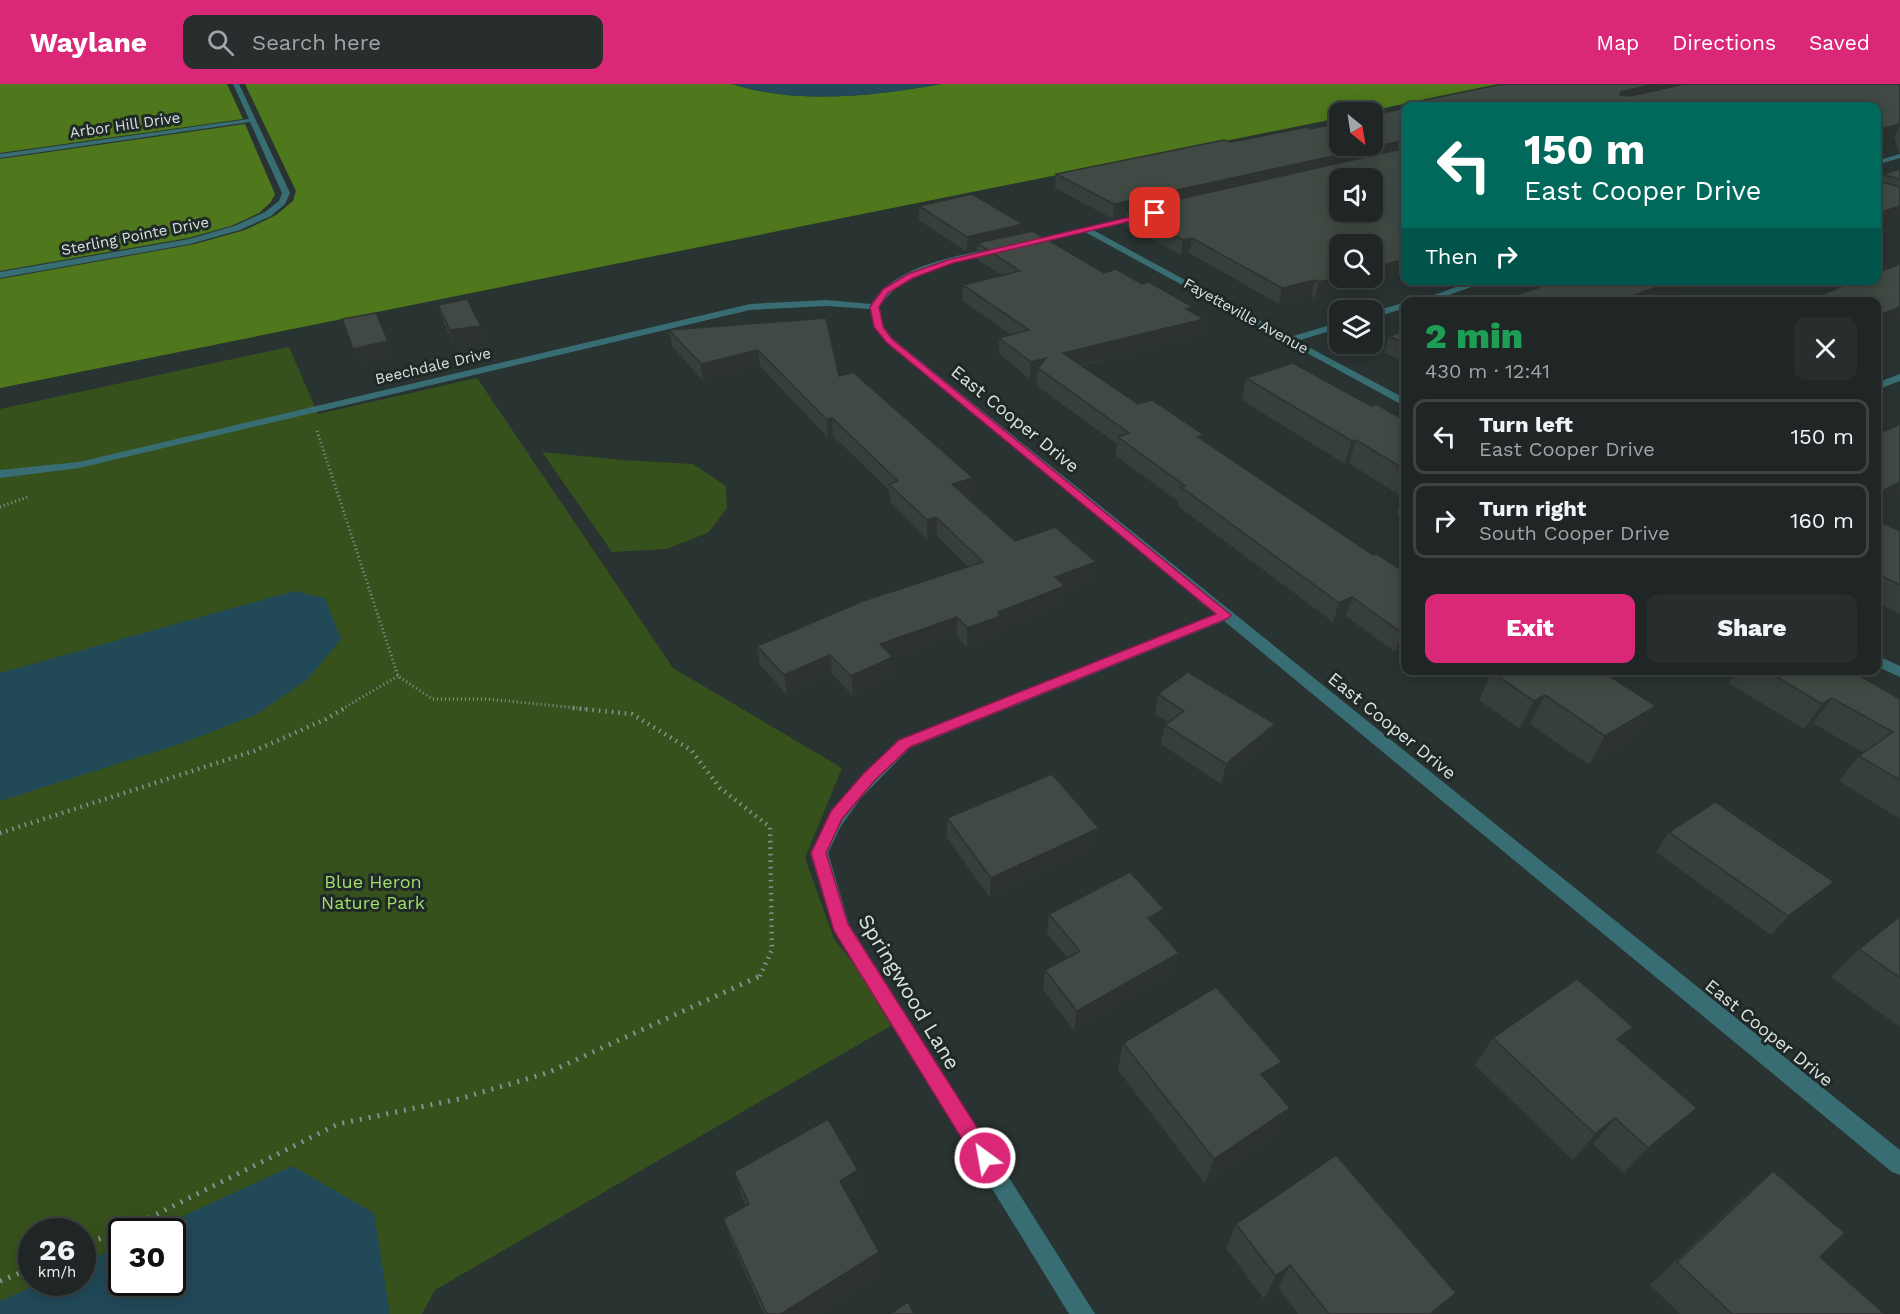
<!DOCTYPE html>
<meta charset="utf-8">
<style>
:root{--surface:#1f2625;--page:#272e2d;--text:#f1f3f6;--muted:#a1a5a7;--line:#3c4342;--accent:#db2777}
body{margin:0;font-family:"Work Sans",sans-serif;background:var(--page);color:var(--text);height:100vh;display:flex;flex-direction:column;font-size:22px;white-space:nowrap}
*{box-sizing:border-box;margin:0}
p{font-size:20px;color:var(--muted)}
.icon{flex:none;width:33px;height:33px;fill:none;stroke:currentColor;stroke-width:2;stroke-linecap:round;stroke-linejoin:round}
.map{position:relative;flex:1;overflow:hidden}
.side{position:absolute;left:1401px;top:213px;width:480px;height:378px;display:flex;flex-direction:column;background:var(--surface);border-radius:12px;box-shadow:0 3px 15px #0003,0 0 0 2px var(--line)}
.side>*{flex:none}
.top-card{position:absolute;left:1401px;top:18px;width:480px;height:183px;border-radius:12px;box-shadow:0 3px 15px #0003,0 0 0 2px var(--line);background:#00695c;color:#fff;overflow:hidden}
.needle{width:39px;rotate:150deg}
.controls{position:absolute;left:1329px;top:18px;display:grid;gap:12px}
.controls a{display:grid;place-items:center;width:54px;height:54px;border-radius:12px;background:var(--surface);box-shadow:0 3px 15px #0003,0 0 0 2px var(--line);font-size:30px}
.speed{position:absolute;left:18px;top:1134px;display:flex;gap:12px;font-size:30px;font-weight:700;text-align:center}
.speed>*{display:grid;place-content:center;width:78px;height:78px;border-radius:50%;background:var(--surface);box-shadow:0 3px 15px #0003,0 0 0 2px var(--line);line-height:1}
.speed small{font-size:15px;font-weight:400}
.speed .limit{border:3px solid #111;border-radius:9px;background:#fff;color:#111}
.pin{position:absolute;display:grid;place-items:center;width:51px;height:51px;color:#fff;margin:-26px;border-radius:12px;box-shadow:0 3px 9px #0006}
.me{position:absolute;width:66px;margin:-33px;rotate:328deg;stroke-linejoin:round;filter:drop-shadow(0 0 4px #0008)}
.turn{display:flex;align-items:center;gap:21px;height:126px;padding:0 24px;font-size:27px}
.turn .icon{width:78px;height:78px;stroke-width:2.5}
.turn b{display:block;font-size:42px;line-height:51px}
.then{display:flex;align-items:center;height:57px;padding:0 24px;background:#0003;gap:12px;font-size:22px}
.round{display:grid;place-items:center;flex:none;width:63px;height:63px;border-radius:12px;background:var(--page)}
.headline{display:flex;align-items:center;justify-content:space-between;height:102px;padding:0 24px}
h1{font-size:36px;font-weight:800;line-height:45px;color:#1e9e55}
.cta{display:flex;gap:12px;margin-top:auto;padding:12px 24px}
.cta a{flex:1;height:69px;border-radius:12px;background:var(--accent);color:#fff;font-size:24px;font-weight:800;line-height:69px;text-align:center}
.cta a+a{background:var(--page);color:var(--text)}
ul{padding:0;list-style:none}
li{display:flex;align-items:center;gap:18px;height:75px;margin:0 12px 9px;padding:0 12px;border:3px solid var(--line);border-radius:12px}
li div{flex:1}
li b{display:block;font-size:22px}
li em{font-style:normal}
header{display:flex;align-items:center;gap:36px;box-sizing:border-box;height:84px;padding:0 30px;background:var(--accent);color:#fff}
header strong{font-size:28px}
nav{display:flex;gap:33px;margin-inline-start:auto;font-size:21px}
.search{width:420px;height:54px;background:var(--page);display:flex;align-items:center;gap:15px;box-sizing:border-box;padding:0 21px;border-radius:12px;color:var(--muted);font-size:22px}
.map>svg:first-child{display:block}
.green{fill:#37511d;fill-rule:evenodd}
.forest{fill:#4e781b}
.water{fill:#214958}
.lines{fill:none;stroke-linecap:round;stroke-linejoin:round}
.path-far2{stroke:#88918f;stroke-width:3;stroke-dasharray:1 3;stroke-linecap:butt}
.path-far1{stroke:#88918f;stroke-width:4.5;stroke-dasharray:1.5 5;stroke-linecap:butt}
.path{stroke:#88918f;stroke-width:5;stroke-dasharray:2 7;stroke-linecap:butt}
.street{fill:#386e73;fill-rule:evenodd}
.wall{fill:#373f3a}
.shaded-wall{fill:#2d332f}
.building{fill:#404943;stroke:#2d332f;stroke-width:1.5;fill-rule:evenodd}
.route{fill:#db2777;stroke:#8e194d;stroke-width:1.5}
.labels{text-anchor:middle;stroke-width:6;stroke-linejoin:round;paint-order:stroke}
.far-street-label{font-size:15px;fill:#dbe2e0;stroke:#1f2927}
.street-label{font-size:18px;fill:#dbe2e0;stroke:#1f2927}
.park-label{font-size:18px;fill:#a3dd6a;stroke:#1f2927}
.near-street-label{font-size:21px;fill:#dbe2e0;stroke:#1f2927}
</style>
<header>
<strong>Waylane</strong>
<div class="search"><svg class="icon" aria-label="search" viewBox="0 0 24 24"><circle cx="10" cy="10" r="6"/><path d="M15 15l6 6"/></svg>Search here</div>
<nav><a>Map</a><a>Directions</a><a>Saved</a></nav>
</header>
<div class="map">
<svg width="1900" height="1230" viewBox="0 0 1900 1230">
<rect width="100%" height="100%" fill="#293331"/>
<g class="green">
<path d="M289,263L318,330L477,294L673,584L842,684L805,774L834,855L899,937L435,1206L422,1230H0V325ZM32,1148H82V1198H32ZM122,1148H172V1198H122Z"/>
<path d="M542,368L622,376L693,380L726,402L727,424L709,448L667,465L612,468Z"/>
</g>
<g class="forest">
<path d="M0,0H227L243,35L0,69Z"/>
<path d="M245,0H732C797,21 875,12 941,0H1503L1364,28H1340L1339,34L0,304V195L195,160L245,146L276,131L293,117L296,107Z"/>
<path d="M245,40L275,110L271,118L259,129L231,142L188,154L0,187V75Z"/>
</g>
<g class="water">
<path d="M732,0H941C875,12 797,21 732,0Z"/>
<path d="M294,507L325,514L341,555L308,595L257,630L183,659L0,717V589Z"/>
<path d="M292,1082L374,1129L390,1230H0V1217L41,1199L82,1198L83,1179L121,1161L122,1198H172V1148L151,1147Z"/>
</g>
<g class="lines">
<g class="path-far2">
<path d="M317,347L398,592L432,615H487L587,625"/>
<path d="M0,423L30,412"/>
<path d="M342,625L398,592"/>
</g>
<g class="path-far1">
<path d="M573,624L632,630L691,666L720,704L770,743L772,866L759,894"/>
<path d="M0,749L254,667L326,635L345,624"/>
</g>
<g class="path">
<path d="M82,1162L145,1136L338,1040L459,1015L547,989L760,892"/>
<path d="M0,1197L32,1184"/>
</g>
<g class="street">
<path d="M233,0H239L290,109L285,120L271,132L240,146L190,160L0,194V188L189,155L234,142L265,128L279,117L282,109L250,38L0,74V70L249,35Z"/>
<path d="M1900,70V74L1876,81V77Z"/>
<path d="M1145,129L1149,131L1148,133L1093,146L1290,253L1340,238V244L1297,257L1406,315V323L1085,148L1028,162L1024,159Z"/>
<path d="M996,163L999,164V168C957,178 905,185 879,223L884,243L892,254L1900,1066V1091L1892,1088L1224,537L910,664L861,714L841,742L828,769L849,840L1095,1230H1069L834,847L810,769C832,724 862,690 898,656L1215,530L886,258L874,243L870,225L826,222L750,226L79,384L0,394V386L79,378L750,220L826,216L871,220C897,180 953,174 996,163Z"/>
<path d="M1476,196H1491L1429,218H1414Z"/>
<path d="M1406,218V224L1372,234V228Z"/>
<path d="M1900,290V297L1876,306V299Z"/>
<path d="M1876,571L1900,582V593L1876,582Z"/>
</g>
</g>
<g class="wall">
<path d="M1900,0V69L1899,68L1894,53L1417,22L1419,17Z"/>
<path d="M1231,58L1372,62L1315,214L1311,212L1279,220L1189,169L1181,171L1125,141L1126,132L1113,135L1055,104L1056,90Z"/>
<path d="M1900,85V133L1876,93Z"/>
<path d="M919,122L1023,140V149L1104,189L1192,228L1204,235L1202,251L1081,282L1138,320L1203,357L1373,471L1406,489V563L1395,568L1346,532L1333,538L1178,422L1179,418L1115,371L1117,360L1037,302V293L1030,295L999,270V254L1011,251L963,217V201L1003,192L977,175V166L967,168L919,136Z"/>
<path d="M438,221L481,242L486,258L455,263L443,237Z"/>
<path d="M826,234L839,292L973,412L967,414L1015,457L1096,478L1093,497L1065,508L1063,521L1001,546V552L967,564L957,552L893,575L894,592L853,612L832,590L787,611L760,581L757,562L968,483L937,452L927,455L890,418L889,406L833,352L828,354L760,282L703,297L672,262L669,246Z"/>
<path d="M1406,247V279L1384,269L1389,252Z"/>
<path d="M1246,294L1371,322L1406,337V436L1396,430L1402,413L1349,379L1345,380L1242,316Z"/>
<path d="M1876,436L1900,447V530L1876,518Z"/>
<path d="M1722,586H1850L1900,615V735L1839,697L1859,672L1864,669L1813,639L1804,645L1729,599L1733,593Z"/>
<path d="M1492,588L1639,651L1589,681L1530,640L1520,645L1479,616Z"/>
<path d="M1158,610L1269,659L1221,700L1161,660L1165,641L1168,638L1155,630Z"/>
<path d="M947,734L1096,764L990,814L947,754Z"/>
<path d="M1669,748L1817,817L1771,851L1656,768Z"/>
<path d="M1164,825L1160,845L1158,846L1179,869L1175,889L1074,946L1043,905L1045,886L1067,874L1047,849L1049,830Z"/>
<path d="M1900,832V943L1831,893L1859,865Z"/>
<path d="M1633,943L1621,959L1672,1050L1624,1089L1593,1060L1573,1076L1475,981L1493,954Z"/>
<path d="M1123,959L1282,978L1272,1003L1279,1050L1205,1100L1118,986Z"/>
<path d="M858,1086L861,1111L851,1117L882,1191L821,1230H764L732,1159L723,1135L746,1122L742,1113L734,1088Z"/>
<path d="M1773,1087L1820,1173L1885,1230H1680L1650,1201L1744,1112Z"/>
<path d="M1236,1140L1438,1230H1298L1278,1204L1264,1215L1226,1164Z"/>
</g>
<g class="shaded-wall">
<path d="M1654,0H1700L1616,20L1621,8Z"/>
<path d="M1900,40V42L1894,53L1876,57V46Z"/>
<path d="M1406,56V69L1126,127V132L1113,135L1114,120Z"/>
<path d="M1900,122V133L1876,142V130Z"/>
<path d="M1023,140L1022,155L977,159V166L967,168V153Z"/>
<path d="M1192,154L1189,169L1181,171L1183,156Z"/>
<path d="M1406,175V189L1315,214L1319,198L1340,193V194H1372V184Z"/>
<path d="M1315,196L1311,212L1279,220L1282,204Z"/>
<path d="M1676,196H1708L1707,198L1655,218H1628L1632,212Z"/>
<path d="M1193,223L1191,238L1204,235L1202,251L1061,286L1063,269Z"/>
<path d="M1900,223V235L1876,245V232Z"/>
<path d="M481,242L486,258L455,263L450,246Z"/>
<path d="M388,257L394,274L359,281L353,265Z"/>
<path d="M758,266L760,282L703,297L701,280Z"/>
<path d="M1046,274L1038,284L1037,293L1030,295L1031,278Z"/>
<path d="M832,334L833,352L828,354L827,336Z"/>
<path d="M1204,351L1201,369L1198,353Z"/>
<path d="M1356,356L1349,379L1345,380L1352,357Z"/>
<path d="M973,394V412L952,419V400Z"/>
<path d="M1900,398V411L1876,423V410Z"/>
<path d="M936,433L937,452L927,455V436Z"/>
<path d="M1096,478L1093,497L1065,508L1063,521L1001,546V552L967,564V544L998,528L1055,493Z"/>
<path d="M1352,513L1346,532L1333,538L1339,519Z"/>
<path d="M957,533V552L893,575L894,592L853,612L851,592L880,560Z"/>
<path d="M1406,547V563L1395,568L1402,549Z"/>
<path d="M830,571L832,590L787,611L784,591Z"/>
<path d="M1545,611L1530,640L1520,645L1534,617Z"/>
<path d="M1832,614L1813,639L1804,645L1822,620Z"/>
<path d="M1656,622L1639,651L1589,681L1605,652Z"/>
<path d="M1275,640L1269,659L1221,700L1226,680Z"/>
<path d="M1099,744L1096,764L990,814L991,794Z"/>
<path d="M1834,798L1817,817L1771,851L1788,832Z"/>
<path d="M1164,825L1160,845L1144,854L1148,834Z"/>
<path d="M1179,869L1175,889L1074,946L1077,927Z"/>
<path d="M1633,943L1611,970L1617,955Z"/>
<path d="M1282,978L1271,1004L1261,990Z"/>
<path d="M1290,1024L1279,1050L1205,1100L1214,1075Z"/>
<path d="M1697,1024L1672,1050L1624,1089L1648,1064Z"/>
<path d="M1615,1034L1593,1060L1573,1076L1595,1050Z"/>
<path d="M858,1086L861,1111L844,1122L840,1097Z"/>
<path d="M879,1168L882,1191L821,1230H781Z"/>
<path d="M1290,1181L1278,1204L1264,1215L1276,1192Z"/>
<path d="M1456,1209L1438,1230H1430Z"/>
</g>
<g class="building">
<path d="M1502,0H1654L1621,8L1620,11L1631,12L1684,0H1900V40L1876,46V22H1415L1427,20L1419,17Z"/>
<path d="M1406,24V56L1114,120L1056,90L1224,56L1231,58L1307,43L1311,45L1340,38V62H1372V31Z"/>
<path d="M1406,64V175L1372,184V160H1340V193L1319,198L1315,196L1282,204L1192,154L1183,156L1126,127ZM1340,94H1372V128H1340Z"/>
<path d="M1900,85V95L1884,91L1881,93L1882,98L1900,103V122L1876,130V93Z"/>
<path d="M972,110L1023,140L967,153L919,122Z"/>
<path d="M1033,147L1104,189L1116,185L1142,200L1149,198L1193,223L1186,225L1204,235L1063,269L1138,320L1152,316L1204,351L1198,353L1373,471L1377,470L1406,489V547L1402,549L1352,513L1339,519L1181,403L1185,402L1118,353L1129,349L1038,284L1046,274L1031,278L999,254L1029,246L963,201L1020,187L977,159Z"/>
<path d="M1900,180V223L1876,232V218H1803L1858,196H1876V189Z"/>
<path d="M1561,196H1676L1632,212L1638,214L1628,218H1496Z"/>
<path d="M467,215L481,242L450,246L438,221Z"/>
<path d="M376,229L388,257L353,265L342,235Z"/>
<path d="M826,234L839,292L853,288L973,394L952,400L1015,457L1055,443L1096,478L1055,493L1065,502L998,528L1001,532L967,544L957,533L880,560L893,573L851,592L830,571L784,591L757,562L863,517L983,478L936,433L927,436L889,400L898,397L832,334L827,336L758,266L701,280L669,246Z"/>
<path d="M1406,247V260L1389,252Z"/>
<path d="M1293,279L1371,322L1376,320L1406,337V386L1356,356L1352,357L1246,294Z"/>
<path d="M1900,340V398L1876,410V351Z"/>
<path d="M1876,436L1900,447V501L1876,489Z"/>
<path d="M1494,586H1600L1656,622L1605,652L1545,611L1534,617L1492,588Z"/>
<path d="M1766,586H1850L1900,615V696L1859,672L1893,648L1832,614L1822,620Z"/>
<path d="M1188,588L1275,640L1226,680L1165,641L1184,627L1158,610Z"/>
<path d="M1052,690L1099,744L991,794L947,734Z"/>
<path d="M1715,718L1834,798L1788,832L1669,748Z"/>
<path d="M1130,788L1164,825L1148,834L1179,869L1077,927L1045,886L1080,867L1049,830Z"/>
<path d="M1900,832V894L1859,865Z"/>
<path d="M1577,895L1633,943L1617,955L1697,1024L1648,1064L1615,1034L1595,1050L1493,954Z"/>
<path d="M1216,903L1282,978L1261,990L1290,1024L1214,1075L1123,959Z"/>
<path d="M828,1035L858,1086L840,1097L879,1168L781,1230H767L723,1135L749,1120L734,1088Z"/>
<path d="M1336,1071L1456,1209L1430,1230H1329L1290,1181L1276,1192L1236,1140Z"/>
<path d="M1773,1087L1845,1149L1820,1173L1885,1230H1732L1677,1178Z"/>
<path d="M908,1218L914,1230H890Z"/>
</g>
<path class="route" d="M1155,127L1157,131L953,179L913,194L888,209L879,223L883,243L892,255L1231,531L1229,534L910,663L875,696L842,735L826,769L848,840L992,1067L995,1074L992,1081L985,1084L978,1081L834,847L811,769L831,727L864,689L899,656L1216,530L886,258L874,243L870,223L883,205L908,190L948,176Z"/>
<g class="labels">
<g class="far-street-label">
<text transform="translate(125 41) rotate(-8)" y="5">Arbor Hill Drive</text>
<text transform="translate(135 152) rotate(-11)" y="5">Sterling Pointe Drive</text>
<text transform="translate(1246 232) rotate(29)" y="5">Fayetteville Avenue</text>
<text transform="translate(433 282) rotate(-13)" y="5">Beechdale Drive</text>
</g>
<g class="street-label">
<text transform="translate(1015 335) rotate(39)" y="6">East Cooper Drive</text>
<text transform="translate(1392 642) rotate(39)" y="6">East Cooper Drive</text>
<text transform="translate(1769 949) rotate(39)" y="6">East Cooper Drive</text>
</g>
<g class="park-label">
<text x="373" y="804">Blue Heron<tspan x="373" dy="21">Nature Park</tspan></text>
</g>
<g class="near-street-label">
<text transform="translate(909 908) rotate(59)" y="7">Springwood Lane</text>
</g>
</g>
</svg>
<div class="controls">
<a><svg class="needle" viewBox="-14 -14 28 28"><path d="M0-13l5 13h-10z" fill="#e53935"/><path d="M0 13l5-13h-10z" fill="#a1a5a7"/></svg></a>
<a><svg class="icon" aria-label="sound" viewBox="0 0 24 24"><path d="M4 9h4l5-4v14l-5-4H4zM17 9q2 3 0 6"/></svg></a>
<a><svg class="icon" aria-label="search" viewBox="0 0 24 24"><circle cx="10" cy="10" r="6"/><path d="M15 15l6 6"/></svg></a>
<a><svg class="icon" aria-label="layers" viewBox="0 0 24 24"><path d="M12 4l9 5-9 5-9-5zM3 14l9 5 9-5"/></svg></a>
</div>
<div class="speed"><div>26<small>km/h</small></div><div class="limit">30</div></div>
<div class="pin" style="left:1155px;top:129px;background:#d93025"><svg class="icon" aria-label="arrive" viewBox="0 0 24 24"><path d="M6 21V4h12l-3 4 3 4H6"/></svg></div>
<svg class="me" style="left:985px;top:1074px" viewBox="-20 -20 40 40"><circle r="17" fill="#db2777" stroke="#fff" stroke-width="3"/><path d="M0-11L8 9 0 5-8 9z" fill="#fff"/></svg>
<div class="top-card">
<div class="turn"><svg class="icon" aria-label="left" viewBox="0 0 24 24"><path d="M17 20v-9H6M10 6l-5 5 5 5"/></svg><div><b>150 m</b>East Cooper Drive</div></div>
<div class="then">Then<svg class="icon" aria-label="right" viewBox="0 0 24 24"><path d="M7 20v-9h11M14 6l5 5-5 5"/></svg></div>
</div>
<section class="side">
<div class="headline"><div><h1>2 min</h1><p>430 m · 12:41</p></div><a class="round"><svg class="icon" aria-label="close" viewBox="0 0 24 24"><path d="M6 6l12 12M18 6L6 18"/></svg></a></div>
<ul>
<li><svg class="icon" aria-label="left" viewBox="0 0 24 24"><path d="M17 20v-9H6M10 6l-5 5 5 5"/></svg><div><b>Turn left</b><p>East Cooper Drive</p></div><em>150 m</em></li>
<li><svg class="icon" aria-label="right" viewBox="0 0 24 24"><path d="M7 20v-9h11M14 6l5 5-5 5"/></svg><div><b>Turn right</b><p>South Cooper Drive</p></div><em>160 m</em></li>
</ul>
<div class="cta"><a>Exit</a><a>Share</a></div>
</section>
</div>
